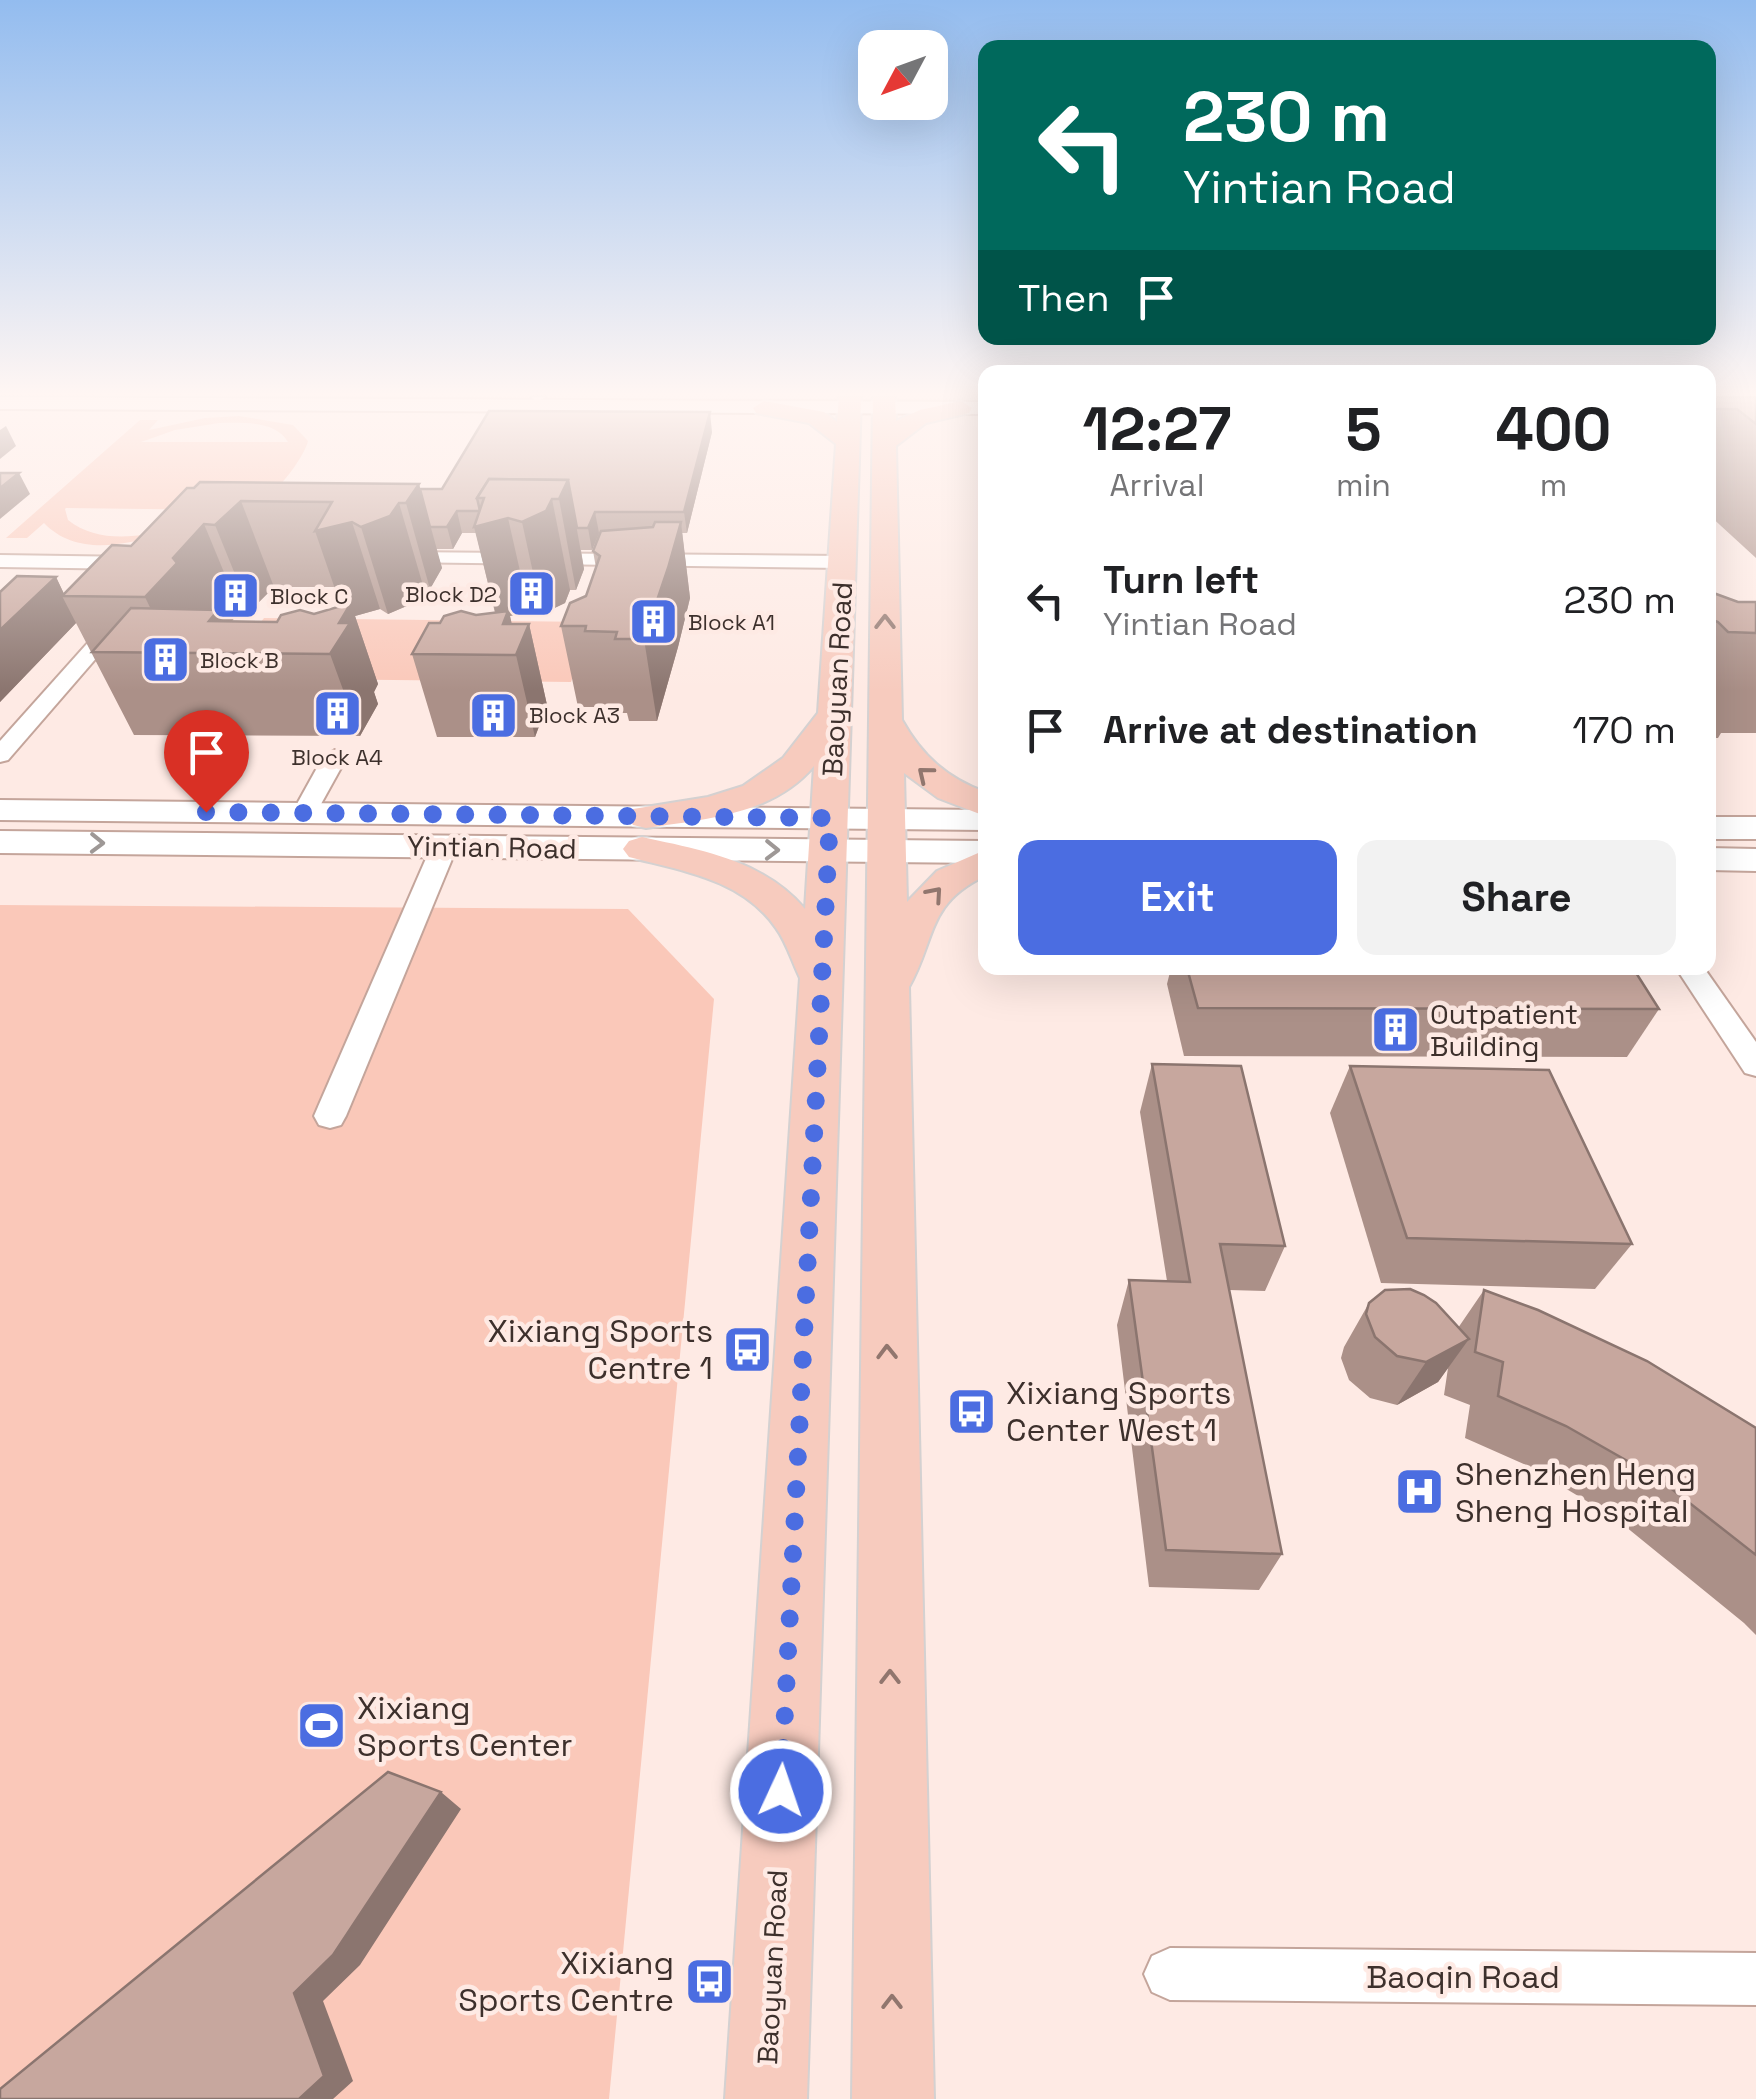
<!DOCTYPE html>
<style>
:root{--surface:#fff;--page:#f2f2f2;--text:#202124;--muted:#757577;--accent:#4b6de1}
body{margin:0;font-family:"Space Grotesk",sans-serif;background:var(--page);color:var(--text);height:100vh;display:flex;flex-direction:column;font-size:38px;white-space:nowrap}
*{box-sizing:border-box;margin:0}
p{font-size:32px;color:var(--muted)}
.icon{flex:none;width:55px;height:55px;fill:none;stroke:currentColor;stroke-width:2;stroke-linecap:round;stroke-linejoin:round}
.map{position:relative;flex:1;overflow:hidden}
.panel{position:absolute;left:978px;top:365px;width:738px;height:610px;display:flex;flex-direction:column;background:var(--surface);border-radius:20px;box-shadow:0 10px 40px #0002}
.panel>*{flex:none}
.hud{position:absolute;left:978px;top:40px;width:738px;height:305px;border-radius:20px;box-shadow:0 10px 40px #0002;background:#00695c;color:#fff;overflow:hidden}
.needle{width:65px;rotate:229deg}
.fabs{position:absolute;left:858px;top:30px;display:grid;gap:20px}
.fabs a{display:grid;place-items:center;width:90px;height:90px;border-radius:20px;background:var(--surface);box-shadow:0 10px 40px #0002;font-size:50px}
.pin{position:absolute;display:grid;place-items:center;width:85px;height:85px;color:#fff;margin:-102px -42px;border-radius:50% 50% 50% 0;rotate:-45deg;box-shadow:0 0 10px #0007}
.pin .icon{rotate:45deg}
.me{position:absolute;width:110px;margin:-55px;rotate:3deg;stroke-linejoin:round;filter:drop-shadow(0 0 8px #0008)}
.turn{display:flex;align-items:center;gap:35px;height:210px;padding:0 40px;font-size:45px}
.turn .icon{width:130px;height:130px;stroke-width:2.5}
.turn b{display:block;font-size:70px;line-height:85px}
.then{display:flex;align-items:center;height:95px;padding:0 40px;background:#0003;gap:20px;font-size:38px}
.eta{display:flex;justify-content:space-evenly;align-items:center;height:170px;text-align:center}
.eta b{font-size:60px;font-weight:700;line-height:70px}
.cta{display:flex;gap:20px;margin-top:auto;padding:20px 40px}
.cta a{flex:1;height:115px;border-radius:20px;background:var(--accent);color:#fff;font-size:40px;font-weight:700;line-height:115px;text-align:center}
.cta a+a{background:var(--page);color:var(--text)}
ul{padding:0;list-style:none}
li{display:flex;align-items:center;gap:30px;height:130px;padding:0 40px}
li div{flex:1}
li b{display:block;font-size:38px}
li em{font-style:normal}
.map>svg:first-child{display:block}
.green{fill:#fac8b9;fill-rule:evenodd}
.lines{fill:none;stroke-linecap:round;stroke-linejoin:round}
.street-casing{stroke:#c4a59b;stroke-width:4}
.secondary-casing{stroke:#c4a59b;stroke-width:4}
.primary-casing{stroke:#d4d1d1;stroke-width:4}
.street{fill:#fff;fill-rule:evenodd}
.secondary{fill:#fff;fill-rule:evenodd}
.primary{fill:#f7cbbe;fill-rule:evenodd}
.wall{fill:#ab9088;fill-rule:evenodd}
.shaded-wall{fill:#8b756f}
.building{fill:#c7a79e;stroke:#8b756f;stroke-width:2.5}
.oneway{stroke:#91766e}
.oneway2{stroke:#9e9896}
.route{stroke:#4b6de1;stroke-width:18;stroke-dasharray:0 32.4}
.labels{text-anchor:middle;stroke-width:9;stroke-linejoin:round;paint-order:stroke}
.far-poi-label{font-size:22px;fill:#3d302c;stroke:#feeae4;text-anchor:start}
.street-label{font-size:28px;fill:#3d302c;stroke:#feeae4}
.poi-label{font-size:28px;fill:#3d302c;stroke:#feeae4;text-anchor:start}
.near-poi-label{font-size:32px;fill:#3d302c;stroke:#feeae4;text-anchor:start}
.near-street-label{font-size:32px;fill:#3d302c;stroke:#feeae4}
</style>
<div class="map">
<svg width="1756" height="2099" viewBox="0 0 1756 2099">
<rect width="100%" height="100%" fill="#feeae4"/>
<g class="green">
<path d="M239,416L293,425L308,441C304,457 281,487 267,497C253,506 230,510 215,515C166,532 88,569 44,523L27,538H6L140,420H158L149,430L205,418ZM219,423C242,423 275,420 288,442H141L175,430ZM65,509L66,508L228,510C183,526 112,555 68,520Z"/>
<path d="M264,618L592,622L571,682L219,678Z"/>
<path d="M0,905L628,909L714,999L609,2099H0Z"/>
</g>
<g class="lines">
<defs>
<g id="street">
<path d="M531,397H545L537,403Z"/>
<path d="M401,552L843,556L852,562L843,568L394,562V554Z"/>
<path d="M0,555L136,557L145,563L136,569L0,567Z"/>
<path d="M117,616L124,618V626L8,760L0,762V741L110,618Z"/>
<path d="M335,750L347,757L316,813L304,820L295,818L292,813L323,757Z"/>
<path d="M444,839L457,847L346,1116L341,1125L330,1128L319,1125L314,1116L431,847Z"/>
<path d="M1676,968H1704L1756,1042V1076L1745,1073Z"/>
<path d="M1170,1948L1756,1953V2005L1170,2000L1152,1992L1144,1974L1152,1956Z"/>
</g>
<g id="secondary">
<path d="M0,397L985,402V414L0,409Z"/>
<path d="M0,800L985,810V830L0,820Z"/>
<rect x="1708" y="817" width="48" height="22"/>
<path d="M0,831L985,841V863L0,853Z"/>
<path d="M1708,848L1756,849V871L1708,870Z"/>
</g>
<g id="primary">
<path d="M839,397H861L807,2099H725L800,978C792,962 787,943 776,928C742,879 682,871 629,857L623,849L629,841L642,837C701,850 763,860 805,909L814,766C773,815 705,819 646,828L633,825L628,817L633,809L708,797L743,786L783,758L818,713L836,444L809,423L756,413L753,408L764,401L824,412L837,422Z"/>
<path d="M873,397H895L896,421L920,410L961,401L972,408L969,413L926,423L896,446L902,720C922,756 947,778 985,792V816L938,798L904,773L907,902L937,871L985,850V876C926,904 936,940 909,987L934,2099H852Z"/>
</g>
</defs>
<use href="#street" class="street-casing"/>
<use href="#secondary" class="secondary-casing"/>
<use href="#primary" class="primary-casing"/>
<use href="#street" class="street"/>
<use href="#secondary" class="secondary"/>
<use href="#primary" class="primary"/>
</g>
<g class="wall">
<path d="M1708,397H1756V558L1708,514Z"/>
<path d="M712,432L687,533H682L690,598L678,647L657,721H629L627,713H600L599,707H578L561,626L586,596L596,568L593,551L600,533L592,550H581L584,569L576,590H570L565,603L542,614L529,611L510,616L511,624H529L547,705L535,737H437L412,654L440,623L476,615L495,613L476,533H462L453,549H436L442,568L430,589H424L416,602L388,614L380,609L355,616L378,684L374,692L378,704L360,736L134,735L76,623L0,702V592L56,577L64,594L131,546L194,488L419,484L420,489H442ZM274,587H334L341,606L314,614L277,622L232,621L240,611H250Z"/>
<path d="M1708,591L1738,602H1756V733H1721L1718,738H1708Z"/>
<path d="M1171,968H1633L1659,1009L1627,1057L1184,1056L1167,984Z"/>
<path d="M1152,1064L1285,1246L1265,1291L1229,1290L1282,1554L1259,1590L1149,1587L1117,1325L1129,1280L1167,1281L1140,1112Z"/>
<path d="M1350,1066L1632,1244L1595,1289L1381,1283L1330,1113Z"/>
<path d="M1484,1290L1756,1428V1635L1744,1623L1615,1518L1528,1466L1465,1438L1470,1405L1444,1395L1448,1368L1438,1382L1397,1405L1370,1398L1349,1380L1341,1358L1344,1347L1369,1303L1458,1328Z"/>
</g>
<g class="shaded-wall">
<path d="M710,412L712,432L687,533L684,512Z"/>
<path d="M6,426L16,446L0,459V430Z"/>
<path d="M19,473L30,494L0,519V488Z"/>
<path d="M568,480L584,569L576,590L559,499Z"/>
<path d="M419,484L442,568L430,589L406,503Z"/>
<path d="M552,499L570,590L565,603L542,614L522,522Z"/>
<path d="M241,501L274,587L250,611L215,525Z"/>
<path d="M399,503L424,589L416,602L388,614L361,527Z"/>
<path d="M457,511L462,533L453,549L447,527Z"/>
<path d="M595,512L599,533L592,550L588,528Z"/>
<path d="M508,518L529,611L510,616L518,650L529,624L547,705L535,737L516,655L497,619L474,527Z"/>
<path d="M352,522L380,609L355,616L378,684L374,692L378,704L360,736L330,654L339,623L344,615L315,531Z"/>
<path d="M681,522L690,598L678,647L657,721L644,639Z"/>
<path d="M204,524L240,611L226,628L172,653L145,597L173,558Z"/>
<path d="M56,577L65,596H62L76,623L0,702V630Z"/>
<path d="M1469,1339L1438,1382L1397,1405L1426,1362Z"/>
<path d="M441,1792L461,1809L360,1965L323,2001L353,2081L333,2099H299L294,1993Z"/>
</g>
<g class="building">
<path d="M1708,397H1756V424L1737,409H1715L1708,403Z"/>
<path d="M489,411L710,412L684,512H595L588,528H577L568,480L489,479L477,498L480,511H457L447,527H430L420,489H442Z"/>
<path d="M0,473H19L0,488Z"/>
<path d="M489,479L568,480L559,499H552L546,511L522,522L508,518L474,527L484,498H477Z"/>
<path d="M200,482L419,484L406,503H399L390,516L361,527L352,522L315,531L332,502L241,501L215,525L204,524L173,558L177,563L145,597L62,596L112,545L131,546L187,488H194Z"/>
<path d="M655,522H681L668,568L644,639H615L617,632L585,631L586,626H561L570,603L586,596L600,556L593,551L601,531L653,527Z"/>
<path d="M17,576L56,577L0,630V592Z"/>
<path d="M1708,591L1738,602H1756V633L1728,632L1718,622L1708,618Z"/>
<path d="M351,603L339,623H350L330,654L92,652L131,608L218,610L209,621L277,622L281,615L300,610L314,614Z"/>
<path d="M461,611L476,615L508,611L503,624H529L516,655L412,654L429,623H440L444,616Z"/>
<path d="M1187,968H1633L1659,1009L1198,1008Z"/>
<path d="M1152,1064L1241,1066L1285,1246L1220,1244L1282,1554L1166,1550L1129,1280L1190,1282Z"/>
<path d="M1350,1066L1549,1070L1632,1244L1407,1238Z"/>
<path d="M1410,1289L1424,1295L1436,1303L1469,1339L1426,1362L1397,1356L1375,1337L1366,1314L1369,1303L1385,1290Z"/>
<path d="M1484,1290L1538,1310L1647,1361L1756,1428V1555L1659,1479L1566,1426L1498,1396L1503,1362L1475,1352Z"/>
<path d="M388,1772L441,1792L333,1955L294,1993L324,2076L299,2099H0V2089Z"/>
</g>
<defs><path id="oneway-chevron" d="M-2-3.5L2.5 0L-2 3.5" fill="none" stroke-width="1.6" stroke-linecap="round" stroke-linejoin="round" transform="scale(2.5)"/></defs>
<g class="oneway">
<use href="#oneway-chevron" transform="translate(885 622) rotate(-90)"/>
<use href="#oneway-chevron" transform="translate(925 774) rotate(-141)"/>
<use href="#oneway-chevron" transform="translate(935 894) rotate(-49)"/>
<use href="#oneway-chevron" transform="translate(887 1352) rotate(-91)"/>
<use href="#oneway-chevron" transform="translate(890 1677) rotate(-90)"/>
<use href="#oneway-chevron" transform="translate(892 2002) rotate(-90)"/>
</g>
<g class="oneway2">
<use href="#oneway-chevron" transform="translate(97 843) rotate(1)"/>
<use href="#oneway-chevron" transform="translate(772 850) rotate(1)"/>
</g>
<linearGradient id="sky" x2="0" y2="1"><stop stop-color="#93bcef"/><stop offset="0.57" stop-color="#fff6f3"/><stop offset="1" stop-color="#fff6f3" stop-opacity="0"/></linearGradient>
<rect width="1756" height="691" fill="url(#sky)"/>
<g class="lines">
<path class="route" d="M206,812L830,818L781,1791"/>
</g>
<defs>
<symbol id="building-square" viewBox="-11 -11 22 22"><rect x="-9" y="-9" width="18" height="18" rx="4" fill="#4b6de1" stroke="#feeae4"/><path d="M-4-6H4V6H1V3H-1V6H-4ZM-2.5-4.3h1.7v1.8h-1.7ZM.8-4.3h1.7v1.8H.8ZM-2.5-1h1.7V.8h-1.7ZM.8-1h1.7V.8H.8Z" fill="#fff"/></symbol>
<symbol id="bus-square" viewBox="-11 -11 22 22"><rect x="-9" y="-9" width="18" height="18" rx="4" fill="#4b6de1" stroke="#feeae4"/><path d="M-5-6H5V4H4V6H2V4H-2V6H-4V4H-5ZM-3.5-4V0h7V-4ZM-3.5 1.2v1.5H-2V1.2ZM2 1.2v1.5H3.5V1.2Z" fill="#fff"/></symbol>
<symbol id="hospital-square" viewBox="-11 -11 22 22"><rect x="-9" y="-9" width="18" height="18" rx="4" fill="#4b6de1" stroke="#feeae4"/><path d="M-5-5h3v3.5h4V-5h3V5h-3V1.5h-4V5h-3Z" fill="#fff"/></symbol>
<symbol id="stadium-square" viewBox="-11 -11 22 22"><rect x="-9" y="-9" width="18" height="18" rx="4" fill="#4b6de1" stroke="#feeae4"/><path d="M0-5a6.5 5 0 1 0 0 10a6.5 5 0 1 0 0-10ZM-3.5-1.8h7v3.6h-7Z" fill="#fff"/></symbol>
</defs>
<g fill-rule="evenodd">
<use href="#building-square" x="504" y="566" width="55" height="55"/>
<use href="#building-square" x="208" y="568" width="55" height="55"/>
<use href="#building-square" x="626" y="594" width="55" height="55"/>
<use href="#building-square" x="138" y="632" width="55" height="55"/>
<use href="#building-square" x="310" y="686" width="55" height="55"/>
<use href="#building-square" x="466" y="688" width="55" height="55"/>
<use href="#building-square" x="1368" y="1002" width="55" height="55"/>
<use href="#bus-square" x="720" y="1322" width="55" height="55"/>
<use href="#bus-square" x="944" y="1384" width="55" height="55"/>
<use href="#hospital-square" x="1392" y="1464" width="55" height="55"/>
<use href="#stadium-square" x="294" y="1698" width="55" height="55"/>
<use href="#bus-square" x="682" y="1954" width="55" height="55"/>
</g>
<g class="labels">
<g class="far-poi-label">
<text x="497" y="602" text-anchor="end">Block D2</text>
<text x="270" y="604">Block C</text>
<text x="688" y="630">Block A1</text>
<text x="200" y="668">Block B</text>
<text x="529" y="723">Block A3</text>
<text x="337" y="765" text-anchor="middle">Block A4</text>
</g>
<g class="street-label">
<text transform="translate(837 679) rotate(-87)" y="10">Baoyuan Road</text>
<text transform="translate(492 847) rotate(1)" y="10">Yintian Road</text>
<text transform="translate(772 1967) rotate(-87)" y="10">Baoyuan Road</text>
</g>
<g class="poi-label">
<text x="1430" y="1024">Outpatient<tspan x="1430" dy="32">Building</tspan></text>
</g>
<g class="near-poi-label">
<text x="713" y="1342" text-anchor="end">Xixiang Sports<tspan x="713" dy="37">Centre 1</tspan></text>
<text x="1006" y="1404">Xixiang Sports<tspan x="1006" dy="37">Center West 1</tspan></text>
<text x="1455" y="1485">Shenzhen Heng<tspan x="1455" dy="37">Sheng Hospital</tspan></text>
<text x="357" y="1719">Xixiang<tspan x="357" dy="37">Sports Center</tspan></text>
<text x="674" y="1974" text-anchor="end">Xixiang<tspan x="674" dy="37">Sports Centre</tspan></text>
</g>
<g class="near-street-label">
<text x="1463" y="1988">Baoqin Road</text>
</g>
</g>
</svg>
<div class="fabs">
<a><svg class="needle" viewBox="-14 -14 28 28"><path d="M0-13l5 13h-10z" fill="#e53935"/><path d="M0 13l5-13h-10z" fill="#757577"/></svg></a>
</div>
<div class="pin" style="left:206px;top:812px;background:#d93025"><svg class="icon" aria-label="arrive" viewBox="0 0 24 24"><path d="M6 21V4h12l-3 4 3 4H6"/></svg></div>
<svg class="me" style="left:781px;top:1791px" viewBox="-20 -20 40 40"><circle r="17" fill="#4b6de1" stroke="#fff" stroke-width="3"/><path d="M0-11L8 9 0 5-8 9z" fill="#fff"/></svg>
<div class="hud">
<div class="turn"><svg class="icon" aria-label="left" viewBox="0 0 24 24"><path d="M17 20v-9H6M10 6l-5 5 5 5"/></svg><div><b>230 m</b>Yintian Road</div></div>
<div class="then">Then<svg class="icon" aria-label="arrive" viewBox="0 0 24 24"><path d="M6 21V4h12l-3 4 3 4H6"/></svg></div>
</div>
<section class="panel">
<div class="eta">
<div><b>12:27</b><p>Arrival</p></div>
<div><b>5</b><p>min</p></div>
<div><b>400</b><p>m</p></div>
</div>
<ul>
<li><svg class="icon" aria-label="left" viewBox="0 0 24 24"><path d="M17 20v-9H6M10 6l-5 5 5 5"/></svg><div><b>Turn left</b><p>Yintian Road</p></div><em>230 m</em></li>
<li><svg class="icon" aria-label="arrive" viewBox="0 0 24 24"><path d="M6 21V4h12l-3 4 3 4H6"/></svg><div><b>Arrive at destination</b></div><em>170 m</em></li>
</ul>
<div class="cta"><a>Exit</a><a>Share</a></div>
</section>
</div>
